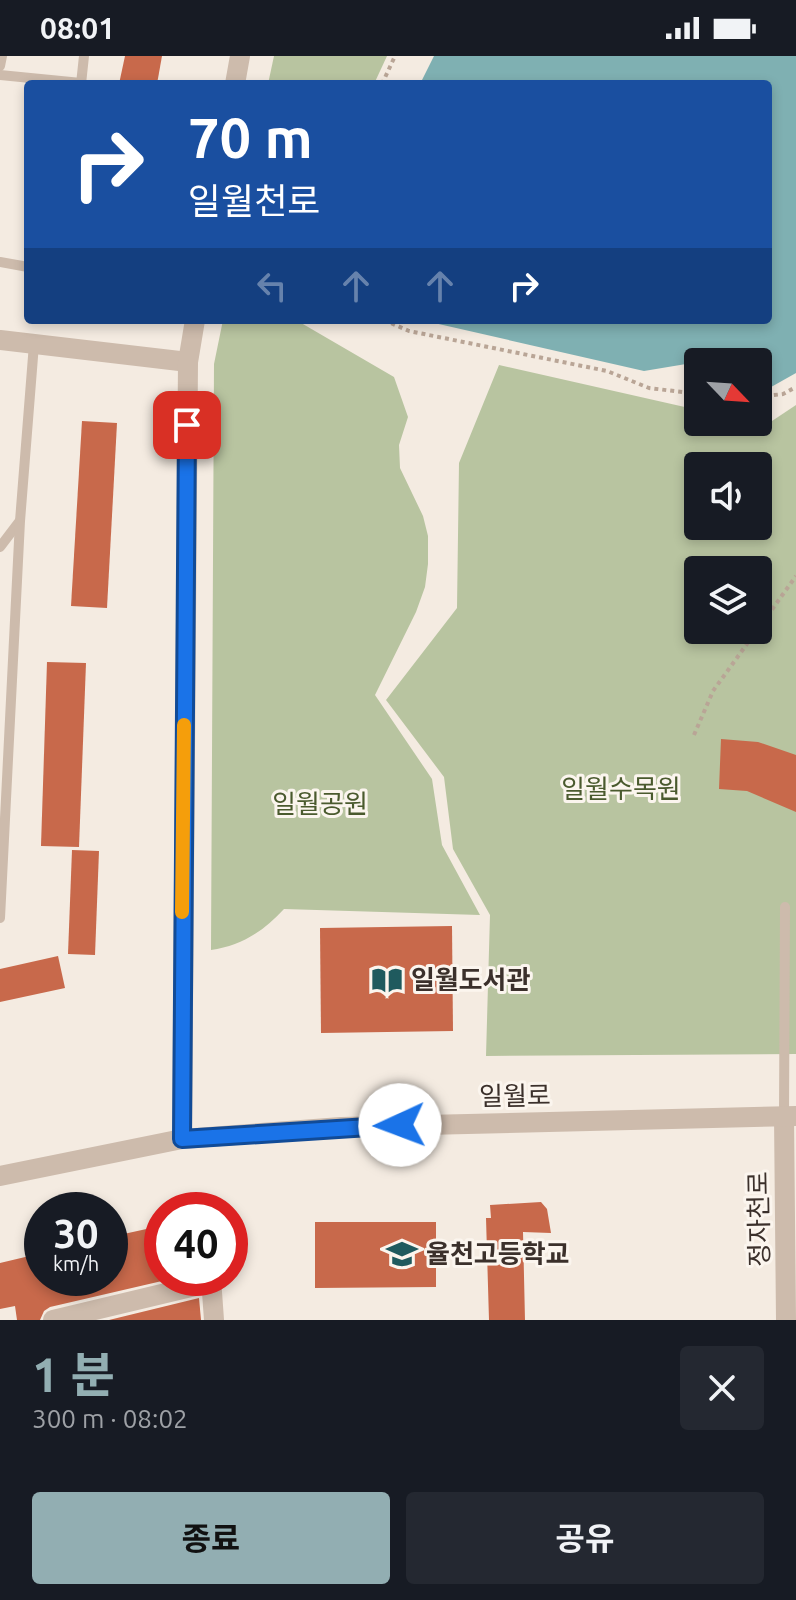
<!DOCTYPE html>
<html lang="ko">
<meta charset="utf-8">
<style>
:root{--surface:#171b24;--page:#242831;--text:#f1f3f6;--muted:#9ea1a6;--accent:#92aeb2}
body{margin:0;font-family:Ubuntu,"Noto Sans KR",sans-serif;background:var(--page);color:var(--text);height:100vh;display:flex;flex-direction:column;font-size:30px;white-space:nowrap}
*{box-sizing:border-box;margin:0}
p{font-size:26px;color:var(--muted)}
.icon{flex:none;width:44px;height:44px;fill:none;stroke:currentColor;stroke-width:2;stroke-linecap:round;stroke-linejoin:round}
.map{position:relative;height:1264px;overflow:hidden}
.sheet{display:flex;flex-direction:column;background:var(--surface);flex:1}
.sheet>*{flex:none}
.guide{position:absolute;left:24px;top:24px;width:748px;height:244px;border-radius:8px;box-shadow:0 4px 12px #0003;background:#1a4fa0;color:#fff;overflow:hidden}
.needle{width:52px;rotate:115deg}
.tools{position:absolute;left:684px;top:292px;display:grid;gap:16px}
.tools a{display:grid;place-items:center;width:88px;height:88px;border-radius:8px;background:var(--surface);box-shadow:0 4px 12px #0003;font-size:40px}
.speed{position:absolute;left:24px;top:1136px;display:flex;gap:16px;font-size:40px;font-weight:700;text-align:center}
.speed>*{display:grid;place-content:center;width:104px;height:104px;border-radius:50%;background:var(--surface);box-shadow:0 4px 12px #0003;line-height:1}
.speed small{font-size:20px;font-weight:400}
.speed .limit{border:12px solid #d22;background:#fff;color:#111}
.pin{position:absolute;display:grid;place-items:center;width:68px;height:68px;color:#fff;margin:-34px;border-radius:16px;box-shadow:0 4px 12px #0006}
.me{position:absolute;width:88px;margin:-44px;rotate:268deg;stroke-linejoin:round;filter:drop-shadow(0 0 6px #0008)}
.turn{display:flex;align-items:center;gap:28px;height:168px;padding:0 32px;font-size:36px}
.turn .icon{width:104px;height:104px;stroke-width:2.5}
.turn b{display:block;font-size:56px;line-height:68px}
.lanes{display:flex;align-items:center;height:76px;padding:0 32px;background:#0003;justify-content:center;gap:40px;direction:ltr}
.lanes .off{opacity:.35}
.round{display:grid;place-items:center;flex:none;width:84px;height:84px;border-radius:8px;background:var(--page)}
.head{display:flex;align-items:center;justify-content:space-between;height:136px;padding:0 32px}
h1{font-size:48px;font-weight:700;line-height:60px;color:var(--accent)}
.action{display:flex;gap:16px;margin-top:auto;padding:16px 32px}
.action a{flex:1;height:92px;border-radius:8px;background:var(--accent);color:#111;font-size:32px;font-weight:700;line-height:92px;text-align:center}
.action a+a{background:var(--page);color:var(--text)}
.status{display:flex;justify-content:space-between;align-items:center;height:56px;padding:0 40px;background:var(--surface);direction:ltr}
.status svg{height:22px;fill:currentColor}
.map>svg:first-child{display:block}
.green{fill:#b8c4a0;fill-rule:evenodd}
.water{fill:#7fb0b2}
.building{fill:#c8694b}
.lines{fill:none;stroke-linecap:round;stroke-linejoin:round}
.path{stroke:#b9a596;stroke-width:4;stroke-dasharray:4 4;stroke-linecap:butt}
.service{stroke:#cdbbac;stroke-width:10}
.minor{stroke:#cdbbac;stroke-width:20}
.tertiary{stroke:#cdbbac;stroke-width:20}
.route-casing{stroke:#114b97;stroke-width:20}
.route{stroke:#1a73e8;stroke-width:14}
.slow{stroke:#f59e0b;stroke-width:14}
.labels{text-anchor:middle;stroke-width:6;stroke-linejoin:round;paint-order:stroke}
.park-label{font-size:26px;fill:#4a5a2e;stroke:#fbf5ee}
.poi-label{font-size:26px;font-weight:bold;fill:#3b302b;stroke:#fbf5ee;text-anchor:start}
.street-label{font-size:26px;fill:#3b302b;stroke:#fbf5ee}
</style>
<div class="status"><b>08:01</b><svg viewBox="0 0 49 12"><path d="M0 12V9h3v3zM5 12V6h3v6zM10 12V3h3v9zM15 12V0h3v12zM26 1h20v11H26zM47 4h2v5h-2z"/></svg></div>
<div class="map">
<svg width="796" height="1264" viewBox="0 0 796 1264">
<rect width="100%" height="100%" fill="#f4ebe1"/>
<g class="green">
<path d="M274,0H387L374,28H268Z"/>
<path d="M223,264H296L394,321L408,361L399,389L400,412L423,460L428,480V508L425,531L416,556L375,639L432,723L442,789L480,859L284,853C264,875 241,890 211,894L214,308Z"/>
<path d="M499,309L698,354V366L766,369L796,349V998L486,1000L490,859L453,793L444,721L386,644L457,552L459,407ZM698,410H758V470H698ZM698,514H758V574H698Z"/>
</g>
<path class="water" d="M434,0H796V317L764,335L758,331V306H698L644,315L421,264H768V28H420Z"/>
<g class="building">
<path d="M125,0H162L157,28H119Z"/>
<path d="M82,365L117,367L107,552L71,550Z"/>
<path d="M47,606L86,607L79,791L41,790Z"/>
<path d="M721,683L758,686L796,699V756L747,735L719,733Z"/>
<path d="M72,794L99,795L95,899L68,898Z"/>
<path d="M452,870L453,975L321,977L320,872Z"/>
<path d="M58,900L65,932L0,946V913Z"/>
<path d="M541,1146L547,1153L551,1177L523,1176L525,1264H489L486,1162H491L490,1149Z"/>
<path d="M315,1166H436V1231L315,1232Z"/>
<path d="M151,1172L152,1175L162,1173V1225L50,1251L44,1255L40,1264H17L15,1250L0,1253V1207L42,1197V1222H110V1181Z"/>
<path d="M199,1242L201,1264H109Z"/>
</g>
<g class="lines">
<g class="path">
<path d="M382,28L395,0"/>
<path d="M384,264L409,275L607,315L649,332L698,338"/>
<path d="M758,341L783,338L796,331"/>
<path d="M758,573L796,520"/>
<path d="M694,679L713,635L757,574"/>
</g>
<g class="service">
<path d="M0,10L2,0"/>
<path d="M0,19L81,27"/>
<path d="M81,28L84,0"/>
<path d="M0,206L28,211"/>
<path d="M0,491L19,466"/>
<path d="M0,862L20,465L34,288"/>
<path d="M784,1060L785,851"/>
</g>
<g class="minor">
<path d="M0,284L188,306"/>
<path d="M211,1222L214,1264"/>
<path d="M53,1264L212,1226"/>
</g>
<g class="tertiary">
<path d="M235,28L240,0"/>
<path d="M784,1060L786,1264"/>
<path d="M182,1083L188,306L195,264"/>
<path d="M0,1120L182,1083L341,1071L796,1060"/>
</g>
</g>
<g class="lines">
<defs>
<path id="route" d="M187,369L182,1083L400,1069"/>
</defs>
<use href="#route" class="route-casing"/>
<use href="#route" class="route"/>
<path class="slow" d="M182,856L184,669"/>
</g>
<defs>
<symbol id="library-bare" viewBox="-9 -9 18 18"><path d="M-6-4Q-3-5.5-.7-3.5V5Q-3 3-6 4ZM6-4Q3-5.5 .7-3.5V5Q3 3 6 4Z" fill="#1f5a5e" stroke="#fbf5ee" stroke-width="2.5" paint-order="stroke"/></symbol>
<symbol id="school-bare" viewBox="-9 -9 18 18"><path d="M0-5L7-2L0 1L-7-2ZM-4 1L0 2.5L4 1V4Q0 6-4 4Z" fill="#1f5a5e" stroke="#fbf5ee" stroke-width="2.5" paint-order="stroke"/></symbol>
</defs>
<g fill-rule="evenodd">
<use href="#library-bare" x="365" y="902" width="44" height="44"/>
<use href="#school-bare" x="380" y="1176" width="44" height="44"/>
</g>
<g class="labels">
<g class="park-label">
<text x="621" y="742">일월수목원</text>
<text x="320" y="757">일월공원</text>
</g>
<g class="poi-label">
<text x="411" y="933">일월도서관</text>
<text x="426" y="1207">율천고등학교</text>
</g>
<g class="street-label">
<text transform="translate(515 1040) rotate(-1)" y="9">일월로</text>
<text transform="translate(759 1163) rotate(-91)" y="9">정자천로</text>
</g>
</g>
</svg>
<div class="tools">
<a><svg class="needle" viewBox="-14 -14 28 28"><path d="M0-13l5 13h-10z" fill="#e53935"/><path d="M0 13l5-13h-10z" fill="#9ea1a6"/></svg></a>
<a><svg class="icon" aria-label="sound" viewBox="0 0 24 24"><path d="M4 9h4l5-4v14l-5-4H4zM17 9q2 3 0 6"/></svg></a>
<a><svg class="icon" aria-label="layers" viewBox="0 0 24 24"><path d="M12 4l9 5-9 5-9-5zM3 14l9 5 9-5"/></svg></a>
</div>
<div class="speed"><div>30<small>km/h</small></div><div class="limit">40</div></div>
<div class="pin" style="left:187px;top:369px;background:#d93025"><svg class="icon" aria-label="arrive" viewBox="0 0 24 24"><path d="M6 21V4h12l-3 4 3 4H6"/></svg></div>
<svg class="me" style="left:400px;top:1069px" viewBox="-20 -20 40 40"><circle r="19" fill="#fff"/><path d="M0-13L10 11 0 6-10 11z" fill="#1a73e8"/></svg>
<div class="guide">
<div class="turn"><svg class="icon" aria-label="right" viewBox="0 0 24 24"><path d="M7 20v-9h11M14 6l5 5-5 5"/></svg><div><b>70 m</b>일월천로</div></div>
<div class="lanes"><svg class="icon off" aria-label="left" viewBox="0 0 24 24"><path d="M17 20v-9H6M10 6l-5 5 5 5"/></svg><svg class="icon off" aria-label="ahead" viewBox="0 0 24 24"><path d="M12 20V5M6 11l6-6 6 6"/></svg><svg class="icon off" aria-label="ahead" viewBox="0 0 24 24"><path d="M12 20V5M6 11l6-6 6 6"/></svg><svg class="icon" aria-label="right" viewBox="0 0 24 24"><path d="M7 20v-9h11M14 6l5 5-5 5"/></svg></div>
</div>
</div>
<section class="sheet">
<div class="head"><div><h1>1 분</h1><p>300 m · 08:02</p></div><a class="round"><svg class="icon" aria-label="close" viewBox="0 0 24 24"><path d="M6 6l12 12M18 6L6 18"/></svg></a></div>
<div class="action"><a>종료</a><a>공유</a></div>
</section>
